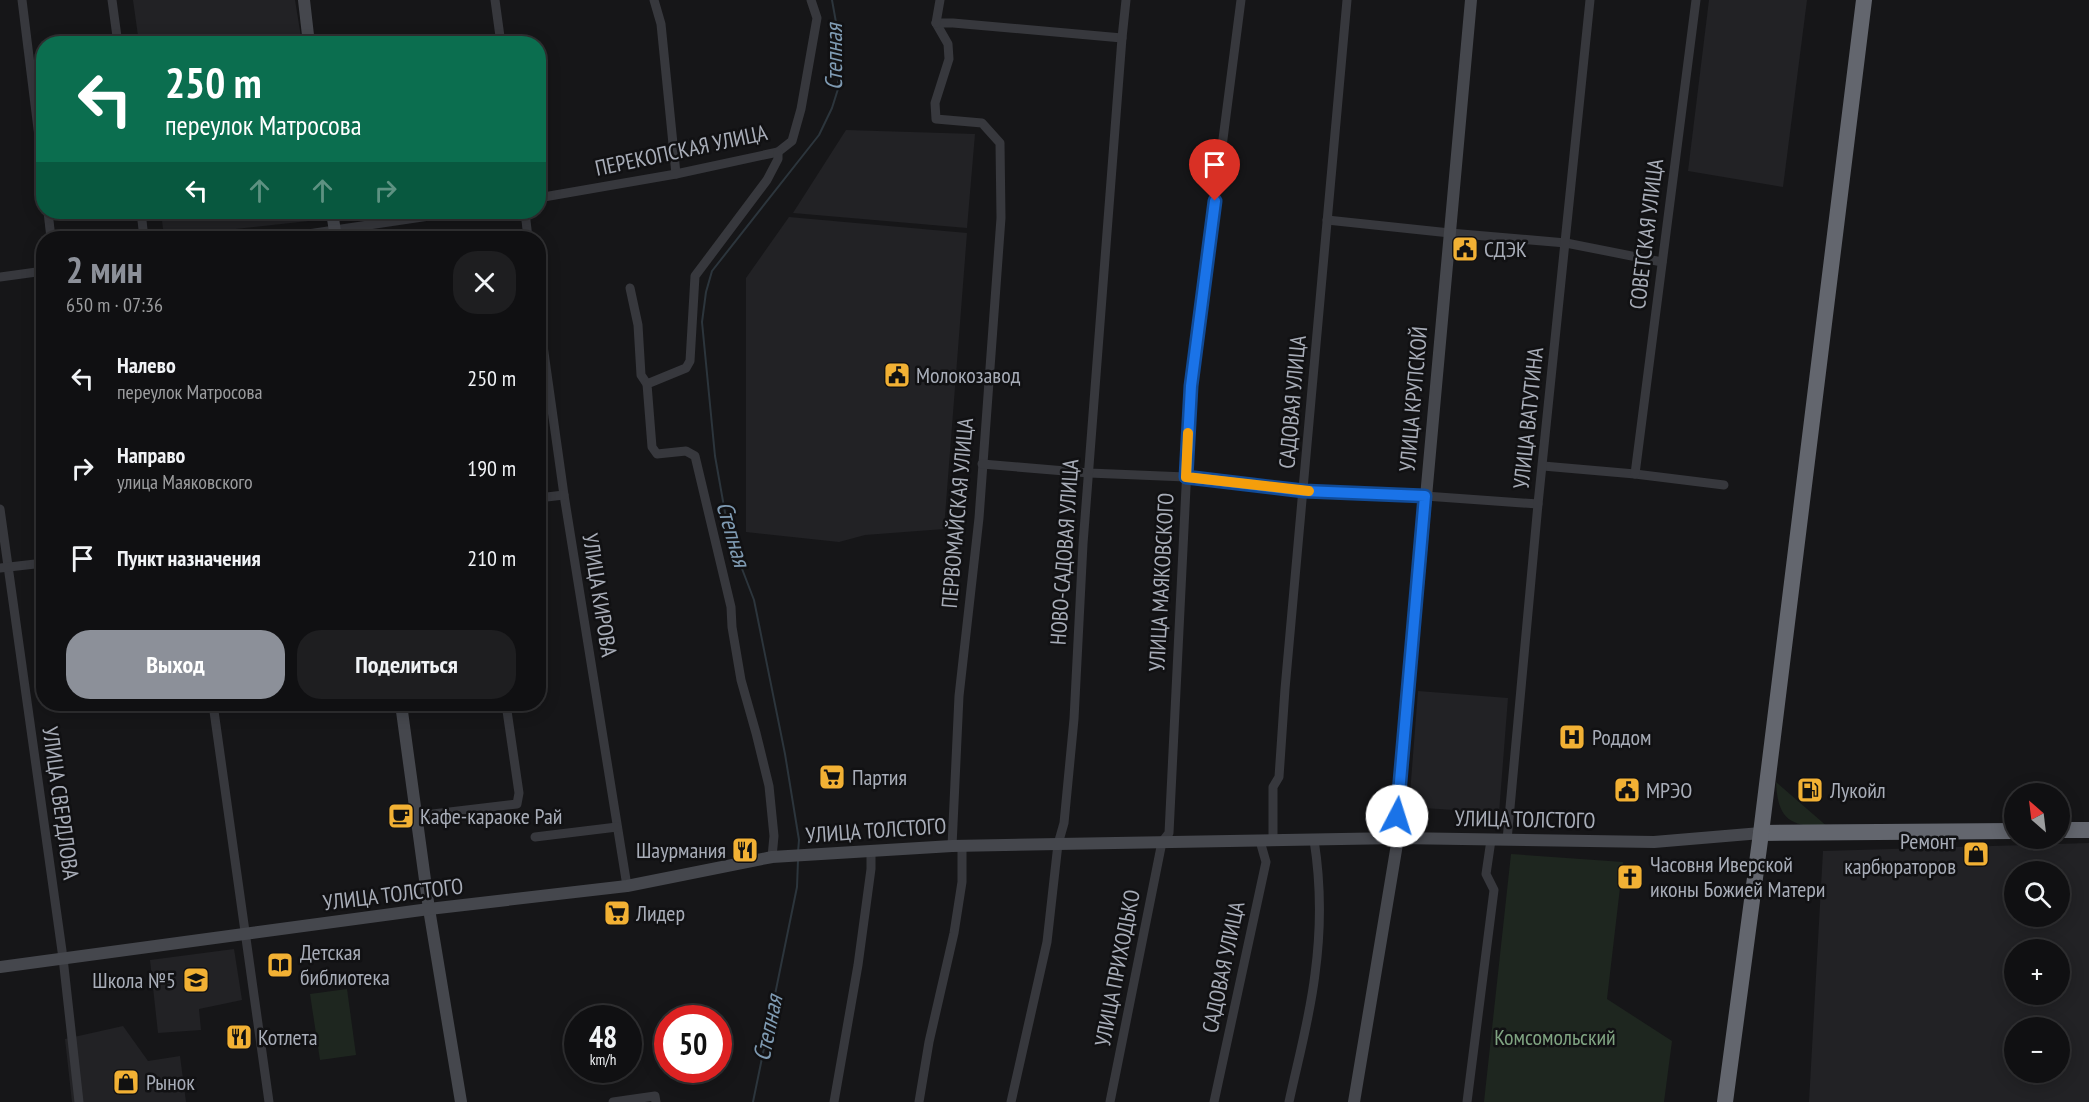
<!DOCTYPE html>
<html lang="ru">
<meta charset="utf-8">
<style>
:root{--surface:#101012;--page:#1e1e20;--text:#f1f3f6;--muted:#9c9d9f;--line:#303032;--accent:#8c9099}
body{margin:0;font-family:"PT Sans Narrow",sans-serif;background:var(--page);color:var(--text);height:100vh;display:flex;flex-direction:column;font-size:22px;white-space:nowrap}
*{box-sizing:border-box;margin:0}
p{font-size:20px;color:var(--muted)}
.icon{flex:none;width:33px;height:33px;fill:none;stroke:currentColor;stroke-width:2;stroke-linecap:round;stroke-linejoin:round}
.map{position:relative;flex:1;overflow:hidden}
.drawer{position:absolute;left:36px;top:231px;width:510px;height:480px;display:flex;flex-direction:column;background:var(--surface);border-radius:24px;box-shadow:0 3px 15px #0003,0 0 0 2px var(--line)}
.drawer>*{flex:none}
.banner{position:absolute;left:36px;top:36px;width:510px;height:183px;border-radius:24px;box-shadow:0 3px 15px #0003,0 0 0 2px var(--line);background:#0b6e4f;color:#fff;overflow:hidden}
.needle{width:39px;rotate:332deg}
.fabs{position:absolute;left:2004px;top:783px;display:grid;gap:12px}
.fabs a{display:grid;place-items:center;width:66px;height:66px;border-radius:50%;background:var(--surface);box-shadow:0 3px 15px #0003,0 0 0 2px var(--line);font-size:30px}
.speed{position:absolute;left:564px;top:1005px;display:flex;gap:12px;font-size:30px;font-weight:700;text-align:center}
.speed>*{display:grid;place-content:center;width:78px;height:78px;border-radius:50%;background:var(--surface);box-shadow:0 3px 15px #0003,0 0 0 2px var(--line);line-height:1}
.speed small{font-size:15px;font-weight:400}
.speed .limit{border:9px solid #d22;background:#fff;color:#111}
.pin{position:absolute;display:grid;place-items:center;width:51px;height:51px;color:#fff;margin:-62px -26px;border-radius:50% 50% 50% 0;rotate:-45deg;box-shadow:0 0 6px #0007}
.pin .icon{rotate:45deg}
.me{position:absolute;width:66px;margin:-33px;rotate:5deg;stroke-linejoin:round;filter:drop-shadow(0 0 4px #0008)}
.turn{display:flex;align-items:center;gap:21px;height:126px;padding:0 30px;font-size:27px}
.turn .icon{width:78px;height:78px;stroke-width:2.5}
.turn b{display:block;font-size:42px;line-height:51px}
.lanes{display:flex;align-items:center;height:57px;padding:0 30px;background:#0003;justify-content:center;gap:30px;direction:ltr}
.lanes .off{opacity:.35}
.round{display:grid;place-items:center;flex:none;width:63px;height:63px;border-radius:24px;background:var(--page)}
.head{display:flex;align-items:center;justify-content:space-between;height:102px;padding:0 30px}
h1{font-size:36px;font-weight:700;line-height:45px;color:var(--accent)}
.primary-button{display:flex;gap:12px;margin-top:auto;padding:12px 30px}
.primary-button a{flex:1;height:69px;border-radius:24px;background:var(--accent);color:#fff;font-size:24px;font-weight:700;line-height:69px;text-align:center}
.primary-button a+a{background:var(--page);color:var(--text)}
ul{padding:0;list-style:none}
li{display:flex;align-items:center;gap:18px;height:90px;padding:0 30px}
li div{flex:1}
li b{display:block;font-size:22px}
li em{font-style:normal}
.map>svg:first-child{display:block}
.built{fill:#222225;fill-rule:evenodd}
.green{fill:#1e261f}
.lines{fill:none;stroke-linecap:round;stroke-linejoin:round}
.stream{stroke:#2c353c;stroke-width:2}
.street{stroke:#37383d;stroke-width:9}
.secondary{stroke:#45474d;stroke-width:12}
.highway{stroke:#63666e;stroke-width:16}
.route-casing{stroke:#114b97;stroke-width:15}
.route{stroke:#1a73e8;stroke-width:10}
.slow{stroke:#f59e0b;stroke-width:10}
.labels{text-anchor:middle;stroke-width:5;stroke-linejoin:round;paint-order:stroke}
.street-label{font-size:22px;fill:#a8adb8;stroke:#111113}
.poi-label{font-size:22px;fill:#a8adb8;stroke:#111113;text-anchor:start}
.park-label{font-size:22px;fill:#7fa381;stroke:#111113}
.water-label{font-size:24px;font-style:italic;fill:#7f9bb3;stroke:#111113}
</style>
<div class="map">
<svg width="2089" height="1102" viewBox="0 0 2089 1102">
<rect width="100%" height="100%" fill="#161618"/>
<g class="built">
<path d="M133,0H295L302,43H139Z"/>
<path d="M1709,0H1807L1783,187L1688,171Z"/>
<path d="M846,130L975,134L967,228L793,213Z"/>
<path d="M161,212H326L327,219L164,237Z"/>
<path d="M789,217L967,233L944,529L865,535L839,542L746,532V278Z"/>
<path d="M1418,691L1508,698L1499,813L1409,807Z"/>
<path d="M2089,843V1102H1809L1823,851ZM2014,872H2060V916H2014ZM2014,950H2060V994H2014ZM2014,1028H2060V1072H2014Z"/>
<path d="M234,949L242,1000L199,1009L201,1030L158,1033L150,960Z"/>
<path d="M123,1026L148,1061L180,1056L186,1102H72L65,1039Z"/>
</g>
<g class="green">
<path d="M1776,782L1829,828C1793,825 1778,824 1776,782Z"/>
<path d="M1511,854L1623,862L1607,999L1672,1041L1664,1102H1484Z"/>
<path d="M347,989L356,1055L320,1060L310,994Z"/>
</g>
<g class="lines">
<g class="stream">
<path d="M798,852L799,840L785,754L754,600L729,535L715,456L702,322L706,292L712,271L819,135L832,108L838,89L839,39L832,0"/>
<path d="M753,1102L797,887L798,860"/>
</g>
<g class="street">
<path d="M22,0L44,177"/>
<path d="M112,0L118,44"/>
<path d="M495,0L501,44"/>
<path d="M654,0L661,24L676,174"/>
<path d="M936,23L948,44L949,59L935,103L936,119L982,123L1000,143L1001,218L979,518L959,696L952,846"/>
<path d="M936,23H953L1122,38"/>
<path d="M936,23L940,0"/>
<path d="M538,198L676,174L778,152L792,141L801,109L817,18L811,0"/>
<path d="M48,212L51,238"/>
<path d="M141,212L144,238"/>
<path d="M525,212L528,238"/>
<path d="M1327,220L1450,233L1566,243L1662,262"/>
<path d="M281,238L456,212"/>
<path d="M0,277L44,271"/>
<path d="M630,288L638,325L641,375L647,384"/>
<path d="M538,310L564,495L627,886"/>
<path d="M982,464L1089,473L1186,477L1304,491L1425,496L1538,504"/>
<path d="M1543,466L1635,474L1724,485"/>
<path d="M1635,474L1696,0"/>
<path d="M538,498L564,495"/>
<path d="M0,509L63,958L79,1102"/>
<path d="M0,568L44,563"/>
<path d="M213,704L269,1102"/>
<path d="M416,816L517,804L519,793L506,704"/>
<path d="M535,837L617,827"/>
<path d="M1507,840L1538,504L1590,0"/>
<path d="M1273,841V787L1279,777L1285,689L1347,0"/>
<path d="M772,857L774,836L769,786L756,733L741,680L732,627L731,607L695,456L686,451L657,454L652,447L647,384L686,368L690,361L695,276L767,180L778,159V152"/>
<path d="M613,1102L655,1096L656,1102"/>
<path d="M834,1102L858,965L871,869V851"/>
<path d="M919,1102L929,1042L954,933L962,882V845"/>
<path d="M1011,1102L1047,942L1058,844L1064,823L1074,719L1083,544L1122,38L1126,0"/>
<path d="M1110,1102L1162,842L1169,833L1191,386L1241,0"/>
<path d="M1214,1102L1266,862L1260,841"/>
<path d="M1289,1102C1298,1060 1310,1017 1315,974C1321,930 1321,884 1314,840"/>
<path d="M1467,1102L1494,890L1486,874L1491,840"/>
</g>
<g class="secondary">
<path d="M304,0L309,44"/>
<path d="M332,212L336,238"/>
<path d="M401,704L429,909L461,1102"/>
<path d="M1395,839L1471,0"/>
<path d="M0,967L429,909L627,886L772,857L952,846L1398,838L1654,842L1761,833"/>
<path d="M1354,1102L1398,838"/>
</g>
<g class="highway">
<path d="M2060,830H2089"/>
<path d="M1761,833L2014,831"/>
<path d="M1725,1102L1761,833L1864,0"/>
</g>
</g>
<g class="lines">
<defs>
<path id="route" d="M1215,201L1191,386L1186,477L1304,491L1425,496L1397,816"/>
</defs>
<use href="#route" class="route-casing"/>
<use href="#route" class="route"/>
<path class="slow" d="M1188,433L1186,477L1309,491"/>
</g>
<defs>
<symbol id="civic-square" viewBox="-11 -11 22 22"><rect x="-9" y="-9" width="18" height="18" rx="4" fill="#f2b134" stroke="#111113"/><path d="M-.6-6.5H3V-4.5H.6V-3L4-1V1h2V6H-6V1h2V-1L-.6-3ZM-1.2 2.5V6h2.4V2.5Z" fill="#111"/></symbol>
<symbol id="hospital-square" viewBox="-11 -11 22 22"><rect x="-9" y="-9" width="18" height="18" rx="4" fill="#f2b134" stroke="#111113"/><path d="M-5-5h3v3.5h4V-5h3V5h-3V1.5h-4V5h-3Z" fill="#111"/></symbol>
<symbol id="supermarket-square" viewBox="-11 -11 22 22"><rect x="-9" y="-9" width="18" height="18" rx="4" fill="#f2b134" stroke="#111113"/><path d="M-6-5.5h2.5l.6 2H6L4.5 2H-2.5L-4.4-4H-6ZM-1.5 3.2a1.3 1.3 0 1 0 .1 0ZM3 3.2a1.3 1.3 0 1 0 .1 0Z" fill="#111"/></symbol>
<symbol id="fuel-square" viewBox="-11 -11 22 22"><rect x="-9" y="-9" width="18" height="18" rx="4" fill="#f2b134" stroke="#111113"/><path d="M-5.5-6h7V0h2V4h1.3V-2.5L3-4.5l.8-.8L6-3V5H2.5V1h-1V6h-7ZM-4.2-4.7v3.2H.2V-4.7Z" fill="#111"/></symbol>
<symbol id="cafe-square" viewBox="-11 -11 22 22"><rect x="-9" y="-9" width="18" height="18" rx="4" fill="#f2b134" stroke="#111113"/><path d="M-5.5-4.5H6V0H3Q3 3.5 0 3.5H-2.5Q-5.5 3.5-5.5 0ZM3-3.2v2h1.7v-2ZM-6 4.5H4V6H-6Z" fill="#111"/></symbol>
<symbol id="restaurant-square" viewBox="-11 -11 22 22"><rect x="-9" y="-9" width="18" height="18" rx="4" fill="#f2b134" stroke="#111113"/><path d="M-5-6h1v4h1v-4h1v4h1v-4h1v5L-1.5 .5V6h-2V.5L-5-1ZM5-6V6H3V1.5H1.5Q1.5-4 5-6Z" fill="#111"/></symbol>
<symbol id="shop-square" viewBox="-11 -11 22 22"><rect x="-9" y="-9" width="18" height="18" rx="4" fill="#f2b134" stroke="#111113"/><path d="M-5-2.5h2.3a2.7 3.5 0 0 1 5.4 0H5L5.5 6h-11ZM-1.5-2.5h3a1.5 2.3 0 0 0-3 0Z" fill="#111"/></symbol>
<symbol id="church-square" viewBox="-11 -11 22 22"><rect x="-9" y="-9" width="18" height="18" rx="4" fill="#f2b134" stroke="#111113"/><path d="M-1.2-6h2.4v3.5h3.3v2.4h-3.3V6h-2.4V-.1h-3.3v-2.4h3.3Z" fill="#111"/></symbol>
<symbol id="library-square" viewBox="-11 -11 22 22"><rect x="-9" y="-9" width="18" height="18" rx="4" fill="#f2b134" stroke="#111113"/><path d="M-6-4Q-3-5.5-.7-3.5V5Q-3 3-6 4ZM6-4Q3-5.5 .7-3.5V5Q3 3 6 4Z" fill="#111"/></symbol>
<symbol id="school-square" viewBox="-11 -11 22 22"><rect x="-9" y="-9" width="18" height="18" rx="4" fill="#f2b134" stroke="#111113"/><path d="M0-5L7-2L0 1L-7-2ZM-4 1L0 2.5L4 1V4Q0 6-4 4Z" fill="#111"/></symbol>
</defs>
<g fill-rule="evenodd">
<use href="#civic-square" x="1450" y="234" width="30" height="30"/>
<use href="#civic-square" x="882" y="360" width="30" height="30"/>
<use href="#hospital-square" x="1557" y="722" width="30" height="30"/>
<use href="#supermarket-square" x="817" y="762" width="30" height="30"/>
<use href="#civic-square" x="1612" y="775" width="30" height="30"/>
<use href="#fuel-square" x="1795" y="775" width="30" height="30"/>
<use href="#cafe-square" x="386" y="801" width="30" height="30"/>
<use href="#restaurant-square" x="730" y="835" width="30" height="30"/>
<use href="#shop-square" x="1961" y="839" width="30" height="30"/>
<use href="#church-square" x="1615" y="862" width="30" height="30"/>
<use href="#supermarket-square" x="602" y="898" width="30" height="30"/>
<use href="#library-square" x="265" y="950" width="30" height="30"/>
<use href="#school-square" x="181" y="965" width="30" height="30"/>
<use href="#restaurant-square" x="224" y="1022" width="30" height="30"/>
<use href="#shop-square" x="111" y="1067" width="30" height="30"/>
</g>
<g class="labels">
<g class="street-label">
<text transform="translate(681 150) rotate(-12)" y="8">ПЕРЕКОПСКАЯ УЛИЦА</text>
<text transform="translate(1646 234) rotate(-83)" y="8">СОВЕТСКАЯ УЛИЦА</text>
<text transform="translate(1413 399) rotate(-85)" y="8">УЛИЦА КРУПСКОЙ</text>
<text transform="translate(1292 402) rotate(-85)" y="8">САДОВАЯ УЛИЦА</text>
<text transform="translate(1528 418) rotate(-84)" y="8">УЛИЦА ВАТУТИНА</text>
<text transform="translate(957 513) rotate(-85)" y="8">ПЕРВОМАЙСКАЯ УЛИЦА</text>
<text transform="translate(1064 552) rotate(-86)" y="8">НОВО-САДОВАЯ УЛИЦА</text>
<text transform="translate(1161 582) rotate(-87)" y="8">УЛИЦА МАЯКОВСКОГО</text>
<text transform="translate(600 595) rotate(81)" y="8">УЛИЦА КИРОВА</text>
<text transform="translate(61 803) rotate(82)" y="8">УЛИЦА СВЕРДЛОВА</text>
<text transform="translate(1525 819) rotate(1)" y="8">УЛИЦА ТОЛСТОГО</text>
<text transform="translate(876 830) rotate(-4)" y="8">УЛИЦА ТОЛСТОГО</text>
<text transform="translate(393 894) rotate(-7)" y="8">УЛИЦА ТОЛСТОГО</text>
<text transform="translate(1223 967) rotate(-78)" y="8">САДОВАЯ УЛИЦА</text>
<text transform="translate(1117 968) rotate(-79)" y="8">УЛИЦА ПРИХОДЬКО</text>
</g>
<g class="poi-label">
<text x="1484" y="257">СДЭК</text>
<text x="916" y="383">Молокозавод</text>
<text x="1592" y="745">Роддом</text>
<text x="852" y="785">Партия</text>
<text x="1646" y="798">МРЭО</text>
<text x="1830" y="798">Лукойл</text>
<text x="420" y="824">Кафе-караоке Рай</text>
<text x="1956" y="849" text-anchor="end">Ремонт<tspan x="1956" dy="25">карбюраторов</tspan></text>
<text x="726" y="858" text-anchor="end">Шаурмания</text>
<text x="1650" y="872">Часовня Иверской<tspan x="1650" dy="25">иконы Божией Матери</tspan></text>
<text x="636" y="921">Лидер</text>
<text x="300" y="960">Детская<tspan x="300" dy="25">библиотека</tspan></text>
<text x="176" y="988" text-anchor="end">Школа №5</text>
<text x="258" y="1045">Котлета</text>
<text x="146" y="1090">Рынок</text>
</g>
<g class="park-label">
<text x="1555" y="1045">Комсомольский</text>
</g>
<g class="water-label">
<text transform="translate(834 57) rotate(-90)" y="8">Степная</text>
<text transform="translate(733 534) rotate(74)" y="8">Степная</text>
<text transform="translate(768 1028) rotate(-78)" y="8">Степная</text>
</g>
</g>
</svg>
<div class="fabs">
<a><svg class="needle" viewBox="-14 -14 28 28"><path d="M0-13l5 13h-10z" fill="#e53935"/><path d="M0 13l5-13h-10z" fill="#9c9d9f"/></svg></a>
<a><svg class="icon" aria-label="search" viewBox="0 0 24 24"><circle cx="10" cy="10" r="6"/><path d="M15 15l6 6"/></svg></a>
<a>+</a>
<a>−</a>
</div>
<div class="speed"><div>48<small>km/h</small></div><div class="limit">50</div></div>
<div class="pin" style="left:1215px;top:201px;background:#d93025"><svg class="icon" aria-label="arrive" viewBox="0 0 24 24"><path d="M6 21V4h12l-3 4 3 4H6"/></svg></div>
<svg class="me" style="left:1397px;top:816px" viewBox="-20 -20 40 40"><circle r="19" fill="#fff"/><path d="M0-13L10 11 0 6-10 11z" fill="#1a73e8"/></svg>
<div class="banner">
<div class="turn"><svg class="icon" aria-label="left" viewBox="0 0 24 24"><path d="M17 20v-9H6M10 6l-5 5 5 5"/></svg><div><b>250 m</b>переулок Матросова</div></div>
<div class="lanes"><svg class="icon" aria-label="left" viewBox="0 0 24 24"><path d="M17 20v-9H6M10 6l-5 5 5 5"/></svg><svg class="icon off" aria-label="ahead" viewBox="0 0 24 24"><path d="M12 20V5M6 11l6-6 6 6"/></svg><svg class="icon off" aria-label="ahead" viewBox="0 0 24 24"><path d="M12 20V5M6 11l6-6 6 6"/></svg><svg class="icon off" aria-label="right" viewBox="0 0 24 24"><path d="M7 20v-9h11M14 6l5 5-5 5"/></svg></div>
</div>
<section class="drawer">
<div class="head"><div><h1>2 мин</h1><p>650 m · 07:36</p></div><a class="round"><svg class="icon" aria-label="close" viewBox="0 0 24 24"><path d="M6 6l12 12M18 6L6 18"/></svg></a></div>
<ul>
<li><svg class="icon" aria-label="left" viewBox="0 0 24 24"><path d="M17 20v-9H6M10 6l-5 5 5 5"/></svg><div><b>Налево</b><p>переулок Матросова</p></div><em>250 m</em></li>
<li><svg class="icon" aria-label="right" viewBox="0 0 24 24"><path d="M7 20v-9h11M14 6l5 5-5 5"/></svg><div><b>Направо</b><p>улица Маяковского</p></div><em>190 m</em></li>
<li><svg class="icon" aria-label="arrive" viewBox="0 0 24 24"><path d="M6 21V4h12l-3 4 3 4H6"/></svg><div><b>Пункт назначения</b></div><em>210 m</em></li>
</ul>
<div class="primary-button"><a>Выход</a><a>Поделиться</a></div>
</section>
</div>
